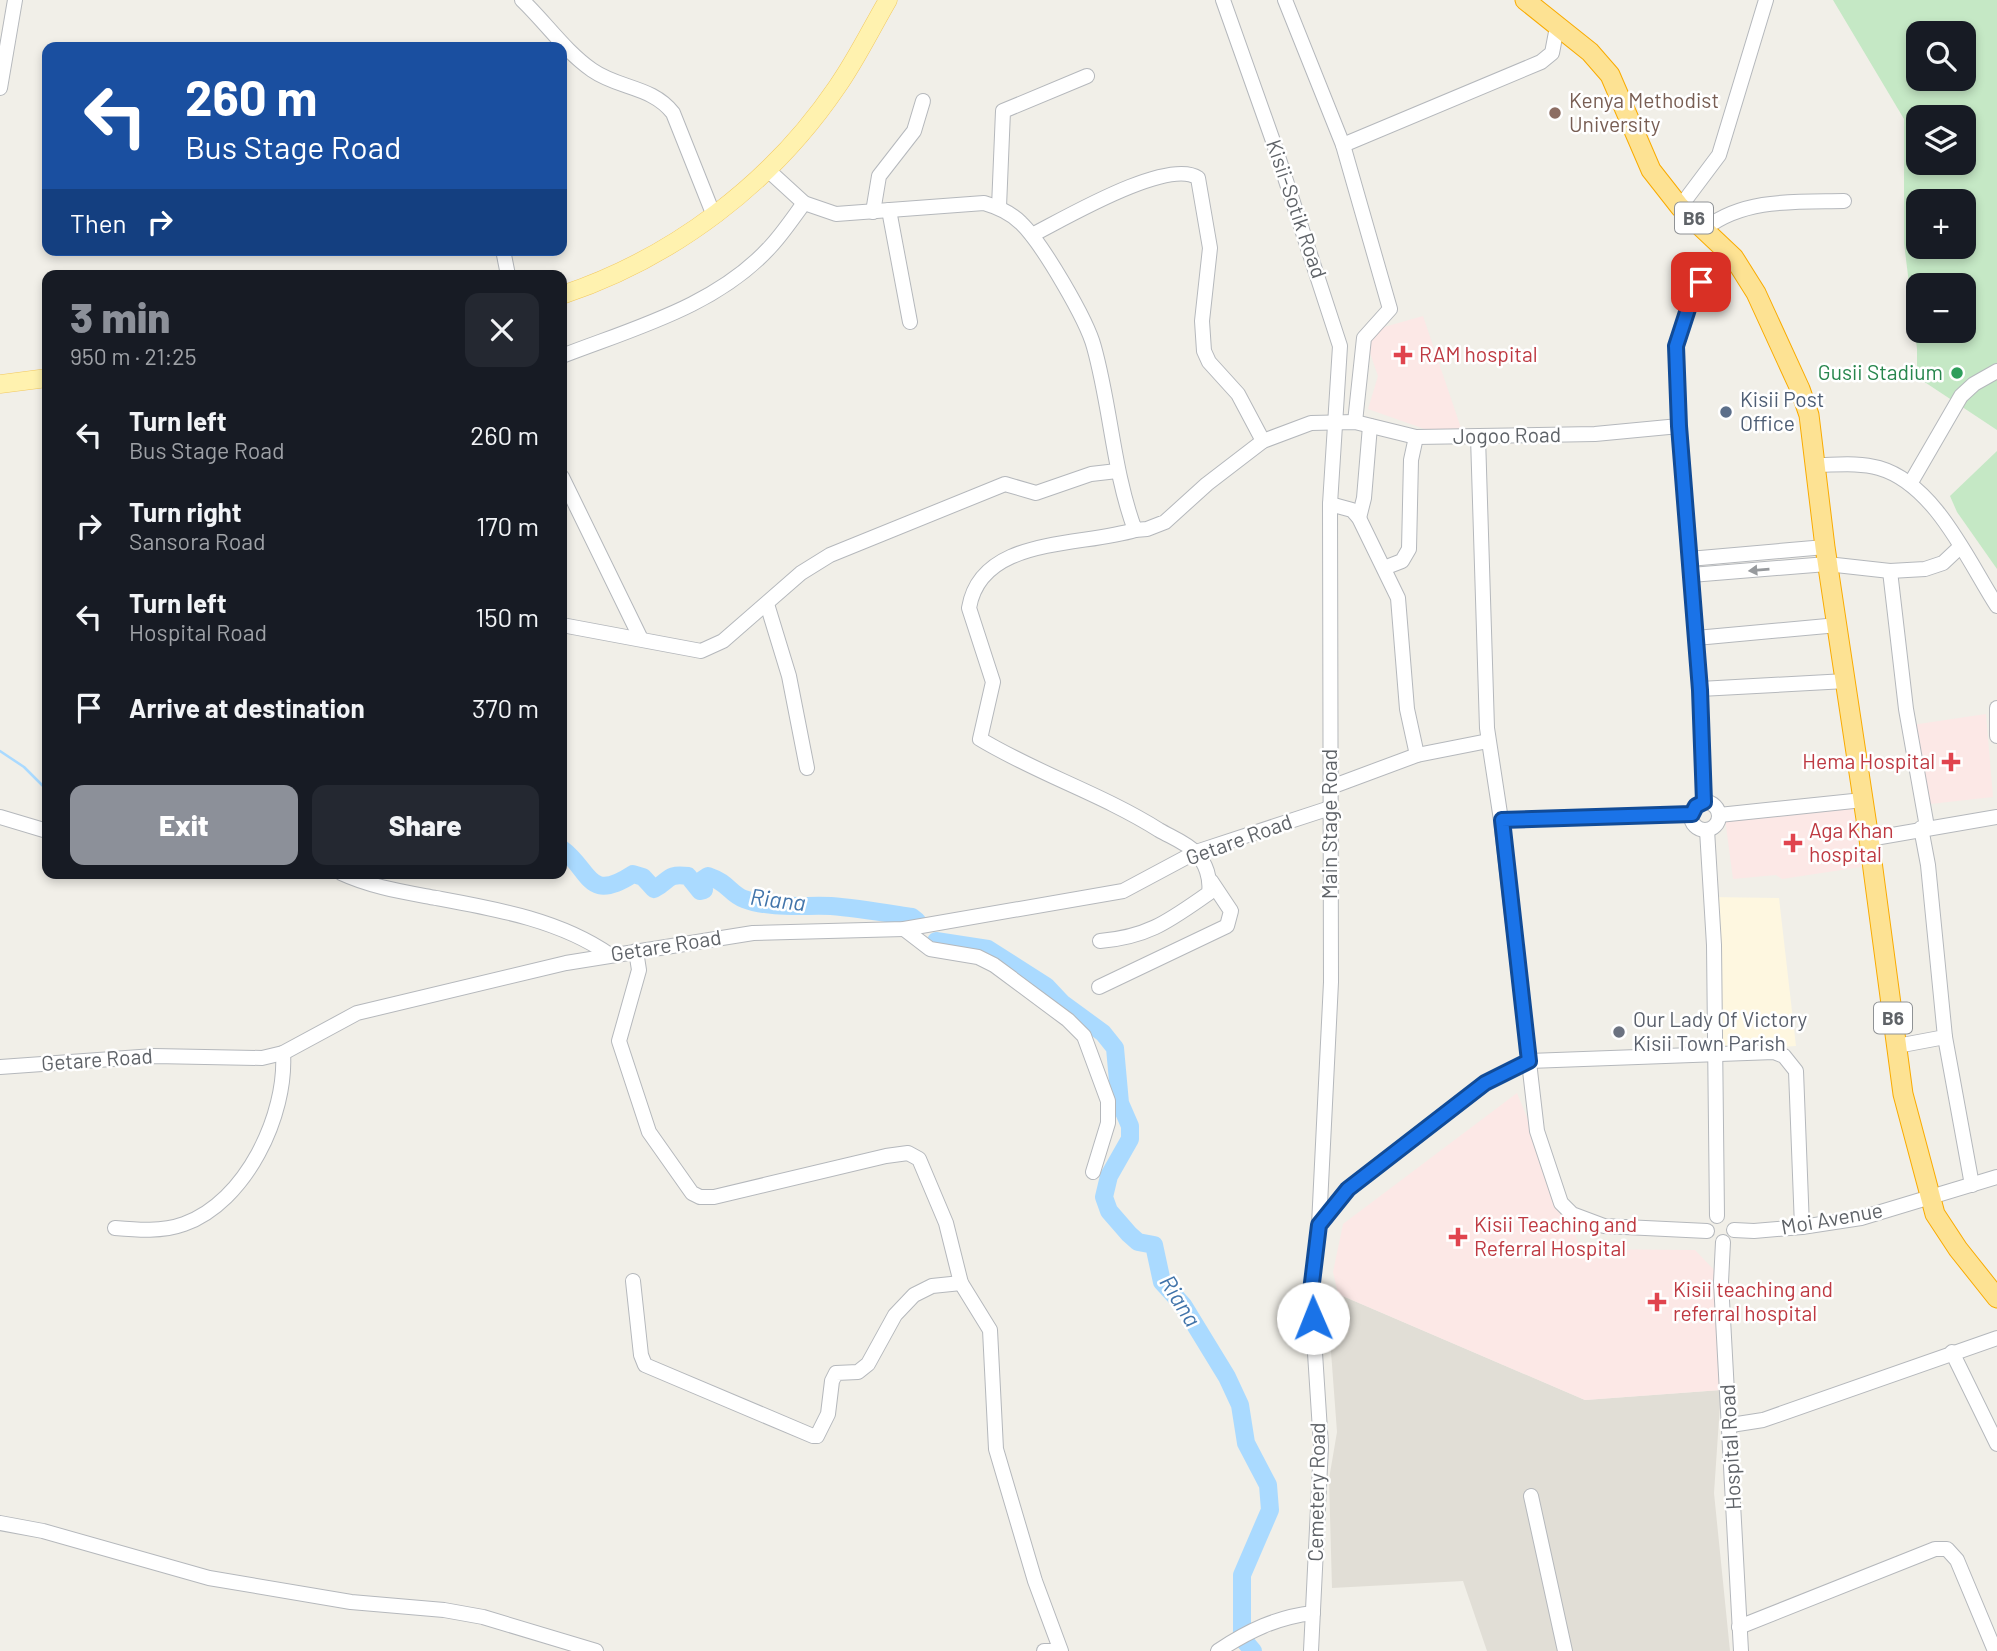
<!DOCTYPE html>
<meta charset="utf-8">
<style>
:root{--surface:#171b24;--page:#242831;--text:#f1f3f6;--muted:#9ea1a6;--accent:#8c9099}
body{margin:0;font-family:Barlow,sans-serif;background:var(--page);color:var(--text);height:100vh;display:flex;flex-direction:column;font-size:26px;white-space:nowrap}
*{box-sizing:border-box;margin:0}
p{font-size:23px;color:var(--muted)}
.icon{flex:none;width:38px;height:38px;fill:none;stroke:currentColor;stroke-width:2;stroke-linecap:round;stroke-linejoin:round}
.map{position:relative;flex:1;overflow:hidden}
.panel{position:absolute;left:42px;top:270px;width:525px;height:609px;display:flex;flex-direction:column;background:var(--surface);border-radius:14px;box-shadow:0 4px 10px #0003}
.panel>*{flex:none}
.guide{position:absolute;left:42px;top:42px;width:525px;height:214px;border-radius:14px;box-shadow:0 4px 10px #0003;background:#1a4fa0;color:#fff;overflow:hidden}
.fabs{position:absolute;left:1906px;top:21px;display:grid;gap:14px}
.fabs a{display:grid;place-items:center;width:70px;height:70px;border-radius:14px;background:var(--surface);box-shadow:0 4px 10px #0003;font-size:35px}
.pin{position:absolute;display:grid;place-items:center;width:60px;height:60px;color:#fff;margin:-30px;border-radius:14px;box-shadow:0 4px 10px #0006}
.me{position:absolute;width:77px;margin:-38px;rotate:359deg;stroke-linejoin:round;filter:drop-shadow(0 0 5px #0008)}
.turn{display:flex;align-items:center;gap:24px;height:147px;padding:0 28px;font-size:32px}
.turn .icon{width:91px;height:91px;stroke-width:2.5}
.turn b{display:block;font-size:49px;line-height:60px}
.then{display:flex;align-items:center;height:66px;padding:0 28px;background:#0003;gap:14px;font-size:26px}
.round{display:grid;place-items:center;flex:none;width:74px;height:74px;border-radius:14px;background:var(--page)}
.headline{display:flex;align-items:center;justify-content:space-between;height:119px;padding:0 28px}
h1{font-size:42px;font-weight:800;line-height:52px;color:var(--accent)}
.primary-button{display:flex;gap:14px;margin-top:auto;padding:14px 28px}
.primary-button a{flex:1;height:80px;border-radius:14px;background:var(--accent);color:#fff;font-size:28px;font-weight:800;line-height:80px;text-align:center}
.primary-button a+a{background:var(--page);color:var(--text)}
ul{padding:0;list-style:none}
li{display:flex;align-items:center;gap:21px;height:91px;padding:0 28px}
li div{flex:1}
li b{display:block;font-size:26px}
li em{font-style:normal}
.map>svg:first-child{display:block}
.commercial{fill:#fef7e0}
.education{fill:#e1ded6}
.medical{fill:#fce8e6}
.green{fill:#c5e8c5;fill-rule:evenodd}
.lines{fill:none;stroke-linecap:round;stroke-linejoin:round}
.stream{stroke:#aadaff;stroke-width:2.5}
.river{stroke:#aadaff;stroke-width:18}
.minor-casing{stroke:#b5b8bc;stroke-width:16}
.major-casing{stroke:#f2c960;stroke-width:19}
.highway-casing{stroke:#f9ab00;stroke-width:21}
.minor{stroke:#fff;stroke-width:14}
.major{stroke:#fff2af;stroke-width:18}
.highway{stroke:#fde293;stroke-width:19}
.oneway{fill:#979a9d}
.route-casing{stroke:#114b97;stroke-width:18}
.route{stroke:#1a73e8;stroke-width:12}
.education-dot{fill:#8d6e63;stroke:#fff;stroke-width:2.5}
.health-dot{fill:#e0444e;stroke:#fff;stroke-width:2.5}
.leisure-dot{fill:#2e9e5b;stroke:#fff;stroke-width:2.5}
.service-dot{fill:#5c6f8a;stroke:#fff;stroke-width:2.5}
.worship-dot{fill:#6b7280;stroke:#fff;stroke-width:2.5}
.labels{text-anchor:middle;stroke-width:5;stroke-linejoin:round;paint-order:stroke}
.shield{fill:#fff;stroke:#8f9295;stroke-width:2}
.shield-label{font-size:19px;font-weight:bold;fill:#5f6368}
.education-label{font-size:21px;fill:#785e54;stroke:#fff;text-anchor:start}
.street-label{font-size:21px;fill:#5f6368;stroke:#fff}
.health-label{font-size:21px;fill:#be3a42;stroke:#fff;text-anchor:start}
.leisure-label{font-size:21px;fill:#27864d;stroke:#fff;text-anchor:end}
.service-label{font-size:21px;fill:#4e5e75;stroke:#fff;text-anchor:start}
.worship-label{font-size:21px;fill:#5b616d;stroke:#fff;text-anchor:start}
.water-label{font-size:23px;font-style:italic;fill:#4174aa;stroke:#fff}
</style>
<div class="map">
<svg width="1997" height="1651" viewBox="0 0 1997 1651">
<rect width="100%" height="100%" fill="#f1efe8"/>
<path class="commercial" d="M1710,897L1779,898L1796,1046L1719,1051Z"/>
<path class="education" d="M1326,1285L1338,1294L1585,1400L1721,1390L1714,1493L1730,1651H1487L1463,1581L1332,1588L1329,1479L1337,1432Z"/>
<g class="medical">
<path d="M1423,316L1462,431L1436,433L1368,409L1378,376L1363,333Z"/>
<path d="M1986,714L1993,797L1921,805L1905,726Z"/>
<path d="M1853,807L1861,867L1782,879L1776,875L1733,879L1725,819Z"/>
<path d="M1517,1093L1581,1249L1695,1250L1718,1274L1721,1390L1585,1400L1338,1294L1333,1272L1343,1224Z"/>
</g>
<g class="green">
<path d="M1833,0H1997V430L1917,377V349L1904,243V119ZM1918,33H1964V79H1918ZM1918,117H1964V163H1918ZM1918,201H1964V247H1918ZM1918,285H1964V331H1918Z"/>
<path d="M1997,451V569L1957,512L1950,496Z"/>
</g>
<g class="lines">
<path class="stream" d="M0,751L24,767L47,790"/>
<g class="river">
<path d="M562,849C591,870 587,904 633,874L643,877L654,889C670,881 666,873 688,876L700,891L704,890L702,880L708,876C729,883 730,894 744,899C770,909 803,905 831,906C857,908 886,913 912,917L917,921"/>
<path d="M936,941L988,949L1046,986L1062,1003L1103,1033L1115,1048L1120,1103L1130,1126V1139L1109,1176L1104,1197L1109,1211L1129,1234L1138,1242L1154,1245L1162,1282L1183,1305L1227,1377L1240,1405L1246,1443L1268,1485L1270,1510L1242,1575V1638L1253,1651"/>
</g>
<defs>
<g id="minor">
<path d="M522,0C546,23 565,51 592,70C619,89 652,86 673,113L714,216"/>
<path d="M1223,0L1273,141L1340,346L1330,504L1331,982L1319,1225L1311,1291L1321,1446L1311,1651"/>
<path d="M1285,0L1343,145L1390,309L1364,338L1355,422"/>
<path d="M0,88L15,0"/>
<path d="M1343,145L1541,62L1552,53L1557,27"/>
<path d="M769,171L804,203L836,214L984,203C998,207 1010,212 1021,223C1042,243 1087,320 1094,347C1111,408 1113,471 1135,530L1147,529L1165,522L1207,484L1263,441L1311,423L1355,422L1416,437L1595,434L1679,426"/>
<path d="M999,207L1003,111L1087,76"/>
<path d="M1680,207L1719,155L1766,0"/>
<path d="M889,210L910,322"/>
<path d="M873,212L879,176L914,131L923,101"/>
<path d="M1706,228C1745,198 1797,202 1844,201"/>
<path d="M1032,235C1062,220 1168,157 1198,178L1210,248L1202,321L1204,351L1209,362L1238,394L1263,441"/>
<path d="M503,250L508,275"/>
<path d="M562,356C634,328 717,306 771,246C783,233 793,218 804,203"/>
<path d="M1478,437L1487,728L1501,820L1537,1131L1561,1203L1572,1214L1604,1226L1707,1231"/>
<path d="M1814,465C1836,465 1858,462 1879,468C1935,484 1968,561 1997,606"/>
<path d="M562,477L641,639"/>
<path d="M1910,484L1961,396L1974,384L1997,371"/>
<path d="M1330,504L1352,510L1359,518L1398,598L1407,709L1417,755"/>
<path d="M1359,518L1364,498L1370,426"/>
<path d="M1689,559L1825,547"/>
<path d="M1384,568L1402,561L1409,549L1411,460L1416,437"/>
<path d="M1890,571L1906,709L1927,827"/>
<path d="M1691,575L1827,564L1890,571L1925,569L1943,563L1960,547"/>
<path d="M767,604L789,676L807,768"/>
<path d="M562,625L701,651L723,641L801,573L830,555L1005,484L1036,493L1091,474L1117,471"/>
<path d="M1696,638L1838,625"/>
<path d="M1700,689L1846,681"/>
<path d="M1997,708V736"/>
<path d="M1331,787L1417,755L1488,741"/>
<path d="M1704,802L1700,689L1679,426L1676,346L1689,306L1708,269L1734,258"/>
<circle cx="1705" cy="816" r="14"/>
<path d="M1719,815L1863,800"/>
<path d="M0,817L47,831"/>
<path d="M1501,820L1691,814"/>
<path d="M1707,830L1714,945L1717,1216"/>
<path d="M1869,839L1997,817"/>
<path d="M341,873C371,887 404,892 436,898C496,909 560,920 610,955"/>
<path d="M904,929L930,949L978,957L994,965L1068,1020L1084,1036L1108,1101V1123L1093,1172"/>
<path d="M1100,941C1149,937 1170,920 1209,893C1211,879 1206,863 1196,853C1187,843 1171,837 1159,830C1102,794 1038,774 980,739L993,682L969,608C981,536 1080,547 1135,530"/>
<path d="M636,951L639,970L619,1041L649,1132L692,1193L700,1197H714L886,1156L908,1153L919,1159L946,1223L961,1283L990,1330L996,1449L1035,1581L1061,1651"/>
<path d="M1099,987L1227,926L1231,911L1211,881"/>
<path d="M1945,1037L1972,1185"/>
<path d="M1897,1046L1945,1037L1928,865L1921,828"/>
<path d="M0,1067L154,1056L262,1058L283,1053L357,1013L566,963L753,933L904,929L1123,891L1196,852L1330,808"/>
<path d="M1319,1225L1348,1189L1485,1083L1529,1061L1774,1052L1784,1056L1796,1071L1802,1227"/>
<path d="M115,1228C138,1230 162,1232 184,1224C246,1202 287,1115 283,1053"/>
<path d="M1734,1230L1754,1231L1802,1227L1861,1218L1997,1177"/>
<path d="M1723,1242L1721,1282L1741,1651"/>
<path d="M633,1281L641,1355L645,1365L813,1436H817L828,1414L832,1381L836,1373L858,1372L868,1364L895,1315L914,1295L932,1286L961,1283"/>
<path d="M1952,1352L1997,1444"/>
<path d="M1731,1425L1763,1420L1997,1338"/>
<path d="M1531,1496L1565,1651"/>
<path d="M0,1523L43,1531L209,1578L351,1602L444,1610L483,1617L596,1651"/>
<path d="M1739,1627L1935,1549H1947L1957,1560L1995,1651"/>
<path d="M1044,1651H1056"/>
<path d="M1218,1651C1248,1631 1277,1617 1313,1613"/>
</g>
<g id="major">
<path d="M562,295C673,258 771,184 837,87C856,60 871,29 888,0"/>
<path d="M0,384L47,378"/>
</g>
<path id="highway" d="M1525,0L1590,52L1610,75L1651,170L1680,207L1734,258L1756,293L1800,389L1809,415L1825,547L1869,839L1903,1094L1935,1214L1958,1249L1997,1298"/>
</defs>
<use href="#minor" class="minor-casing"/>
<use href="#major" class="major-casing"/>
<use href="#highway" class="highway-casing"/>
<use href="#minor" class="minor"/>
<use href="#major" class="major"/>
<use href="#highway" class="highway"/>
</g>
<defs><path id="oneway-solid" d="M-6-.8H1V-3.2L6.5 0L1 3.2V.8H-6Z" transform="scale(1.75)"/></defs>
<use class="oneway" href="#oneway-solid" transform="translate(1759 570) rotate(175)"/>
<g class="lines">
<defs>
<path id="route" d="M1313,1318L1311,1291L1319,1225L1348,1189L1485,1083L1529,1061L1502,820L1692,814L1696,806L1704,802L1700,690L1679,426L1676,346L1689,306L1701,282"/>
</defs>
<use href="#route" class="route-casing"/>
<use href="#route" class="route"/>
</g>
<circle class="education-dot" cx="1555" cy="113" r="7"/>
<g class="health-dot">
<path d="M1399.5 344.5h7v7h7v7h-7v7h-7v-7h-7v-7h7z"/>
<path d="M1947.5 751.5h7v7h7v7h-7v7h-7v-7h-7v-7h7z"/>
<path d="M1789.5 832.5h7v7h7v7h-7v7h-7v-7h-7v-7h7z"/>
<path d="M1454.5 1226.5h7v7h7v7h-7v7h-7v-7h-7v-7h7z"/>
<path d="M1653.5 1291.5h7v7h7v7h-7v7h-7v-7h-7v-7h7z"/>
</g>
<circle class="leisure-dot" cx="1957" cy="373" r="7"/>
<circle class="service-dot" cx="1726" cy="412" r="7"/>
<circle class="worship-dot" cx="1619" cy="1032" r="7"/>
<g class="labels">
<g class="shield">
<rect x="1675" y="202.5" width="38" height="31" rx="5"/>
<rect x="1874" y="1002.5" width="38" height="31" rx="5"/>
</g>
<g class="shield-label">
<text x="1694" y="225">B6</text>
<text x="1893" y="1025">B6</text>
</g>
<g class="education-label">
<text x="1569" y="108">Kenya Methodist<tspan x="1569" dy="24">University</tspan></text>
</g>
<g class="street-label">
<text transform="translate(1296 209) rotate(71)" y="7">Kisii-Sotik Road</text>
<text transform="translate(1507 436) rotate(-1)" y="7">Jogoo Road</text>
<text transform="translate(1330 824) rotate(-90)" y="7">Main Stage Road</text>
<text transform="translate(1239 840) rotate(-20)" y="7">Getare Road</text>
<text transform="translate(666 946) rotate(-9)" y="7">Getare Road</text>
<text transform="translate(97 1060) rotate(-4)" y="7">Getare Road</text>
<text transform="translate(1832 1219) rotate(-10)" y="7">Moi Avenue</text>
<text transform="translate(1731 1447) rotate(-93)" y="7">Hospital Road</text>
<text transform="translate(1317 1492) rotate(-89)" y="7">Cemetery Road</text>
</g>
<g class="health-label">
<text x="1419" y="362">RAM hospital</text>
<text x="1935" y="769" text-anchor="end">Hema Hospital</text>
<text x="1809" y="838">Aga Khan<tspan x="1809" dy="24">hospital</tspan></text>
<text x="1474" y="1232">Kisii Teaching and<tspan x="1474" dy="24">Referral Hospital</tspan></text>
<text x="1673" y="1297">Kisii teaching and<tspan x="1673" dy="24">referral hospital</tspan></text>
</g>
<g class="leisure-label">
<text x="1943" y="380">Gusii Stadium</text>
</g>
<g class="service-label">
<text x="1740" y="407">Kisii Post<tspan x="1740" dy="24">Office</tspan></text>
</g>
<g class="worship-label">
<text x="1633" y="1027">Our Lady Of Victory<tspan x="1633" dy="24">Kisii Town Parish</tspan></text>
</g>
<g class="water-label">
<text transform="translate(778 900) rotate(7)" y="8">Riana</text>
<text transform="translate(1180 1301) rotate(58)" y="8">Riana</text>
</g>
</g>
</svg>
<div class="fabs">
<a><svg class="icon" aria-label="search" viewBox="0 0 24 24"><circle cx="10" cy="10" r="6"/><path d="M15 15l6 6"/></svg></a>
<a><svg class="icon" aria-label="layers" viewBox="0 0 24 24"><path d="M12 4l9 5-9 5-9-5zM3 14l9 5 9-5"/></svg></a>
<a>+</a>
<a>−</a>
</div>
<div class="pin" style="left:1701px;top:282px;background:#d93025"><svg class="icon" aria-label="arrive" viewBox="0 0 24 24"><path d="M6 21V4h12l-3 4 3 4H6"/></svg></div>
<svg class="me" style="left:1313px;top:1318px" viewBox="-20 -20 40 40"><circle r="19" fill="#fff"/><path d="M0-13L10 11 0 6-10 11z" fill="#1a73e8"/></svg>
<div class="guide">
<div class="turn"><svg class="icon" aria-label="left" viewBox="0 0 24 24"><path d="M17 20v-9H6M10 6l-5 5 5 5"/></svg><div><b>260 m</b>Bus Stage Road</div></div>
<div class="then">Then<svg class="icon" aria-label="right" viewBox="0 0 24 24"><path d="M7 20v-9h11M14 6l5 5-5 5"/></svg></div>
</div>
<section class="panel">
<div class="headline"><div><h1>3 min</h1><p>950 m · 21:25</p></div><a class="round"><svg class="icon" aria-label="close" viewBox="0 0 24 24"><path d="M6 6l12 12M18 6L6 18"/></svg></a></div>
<ul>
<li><svg class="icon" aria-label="left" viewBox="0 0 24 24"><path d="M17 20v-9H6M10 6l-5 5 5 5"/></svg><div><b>Turn left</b><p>Bus Stage Road</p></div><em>260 m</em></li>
<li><svg class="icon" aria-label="right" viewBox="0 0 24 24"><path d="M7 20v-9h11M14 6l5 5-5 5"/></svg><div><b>Turn right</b><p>Sansora Road</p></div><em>170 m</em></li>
<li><svg class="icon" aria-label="left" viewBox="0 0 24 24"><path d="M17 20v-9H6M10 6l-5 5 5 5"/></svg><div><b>Turn left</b><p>Hospital Road</p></div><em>150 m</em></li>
<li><svg class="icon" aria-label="arrive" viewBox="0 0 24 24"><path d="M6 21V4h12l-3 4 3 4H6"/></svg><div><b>Arrive at destination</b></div><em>370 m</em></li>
</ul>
<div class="primary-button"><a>Exit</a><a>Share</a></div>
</section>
</div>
